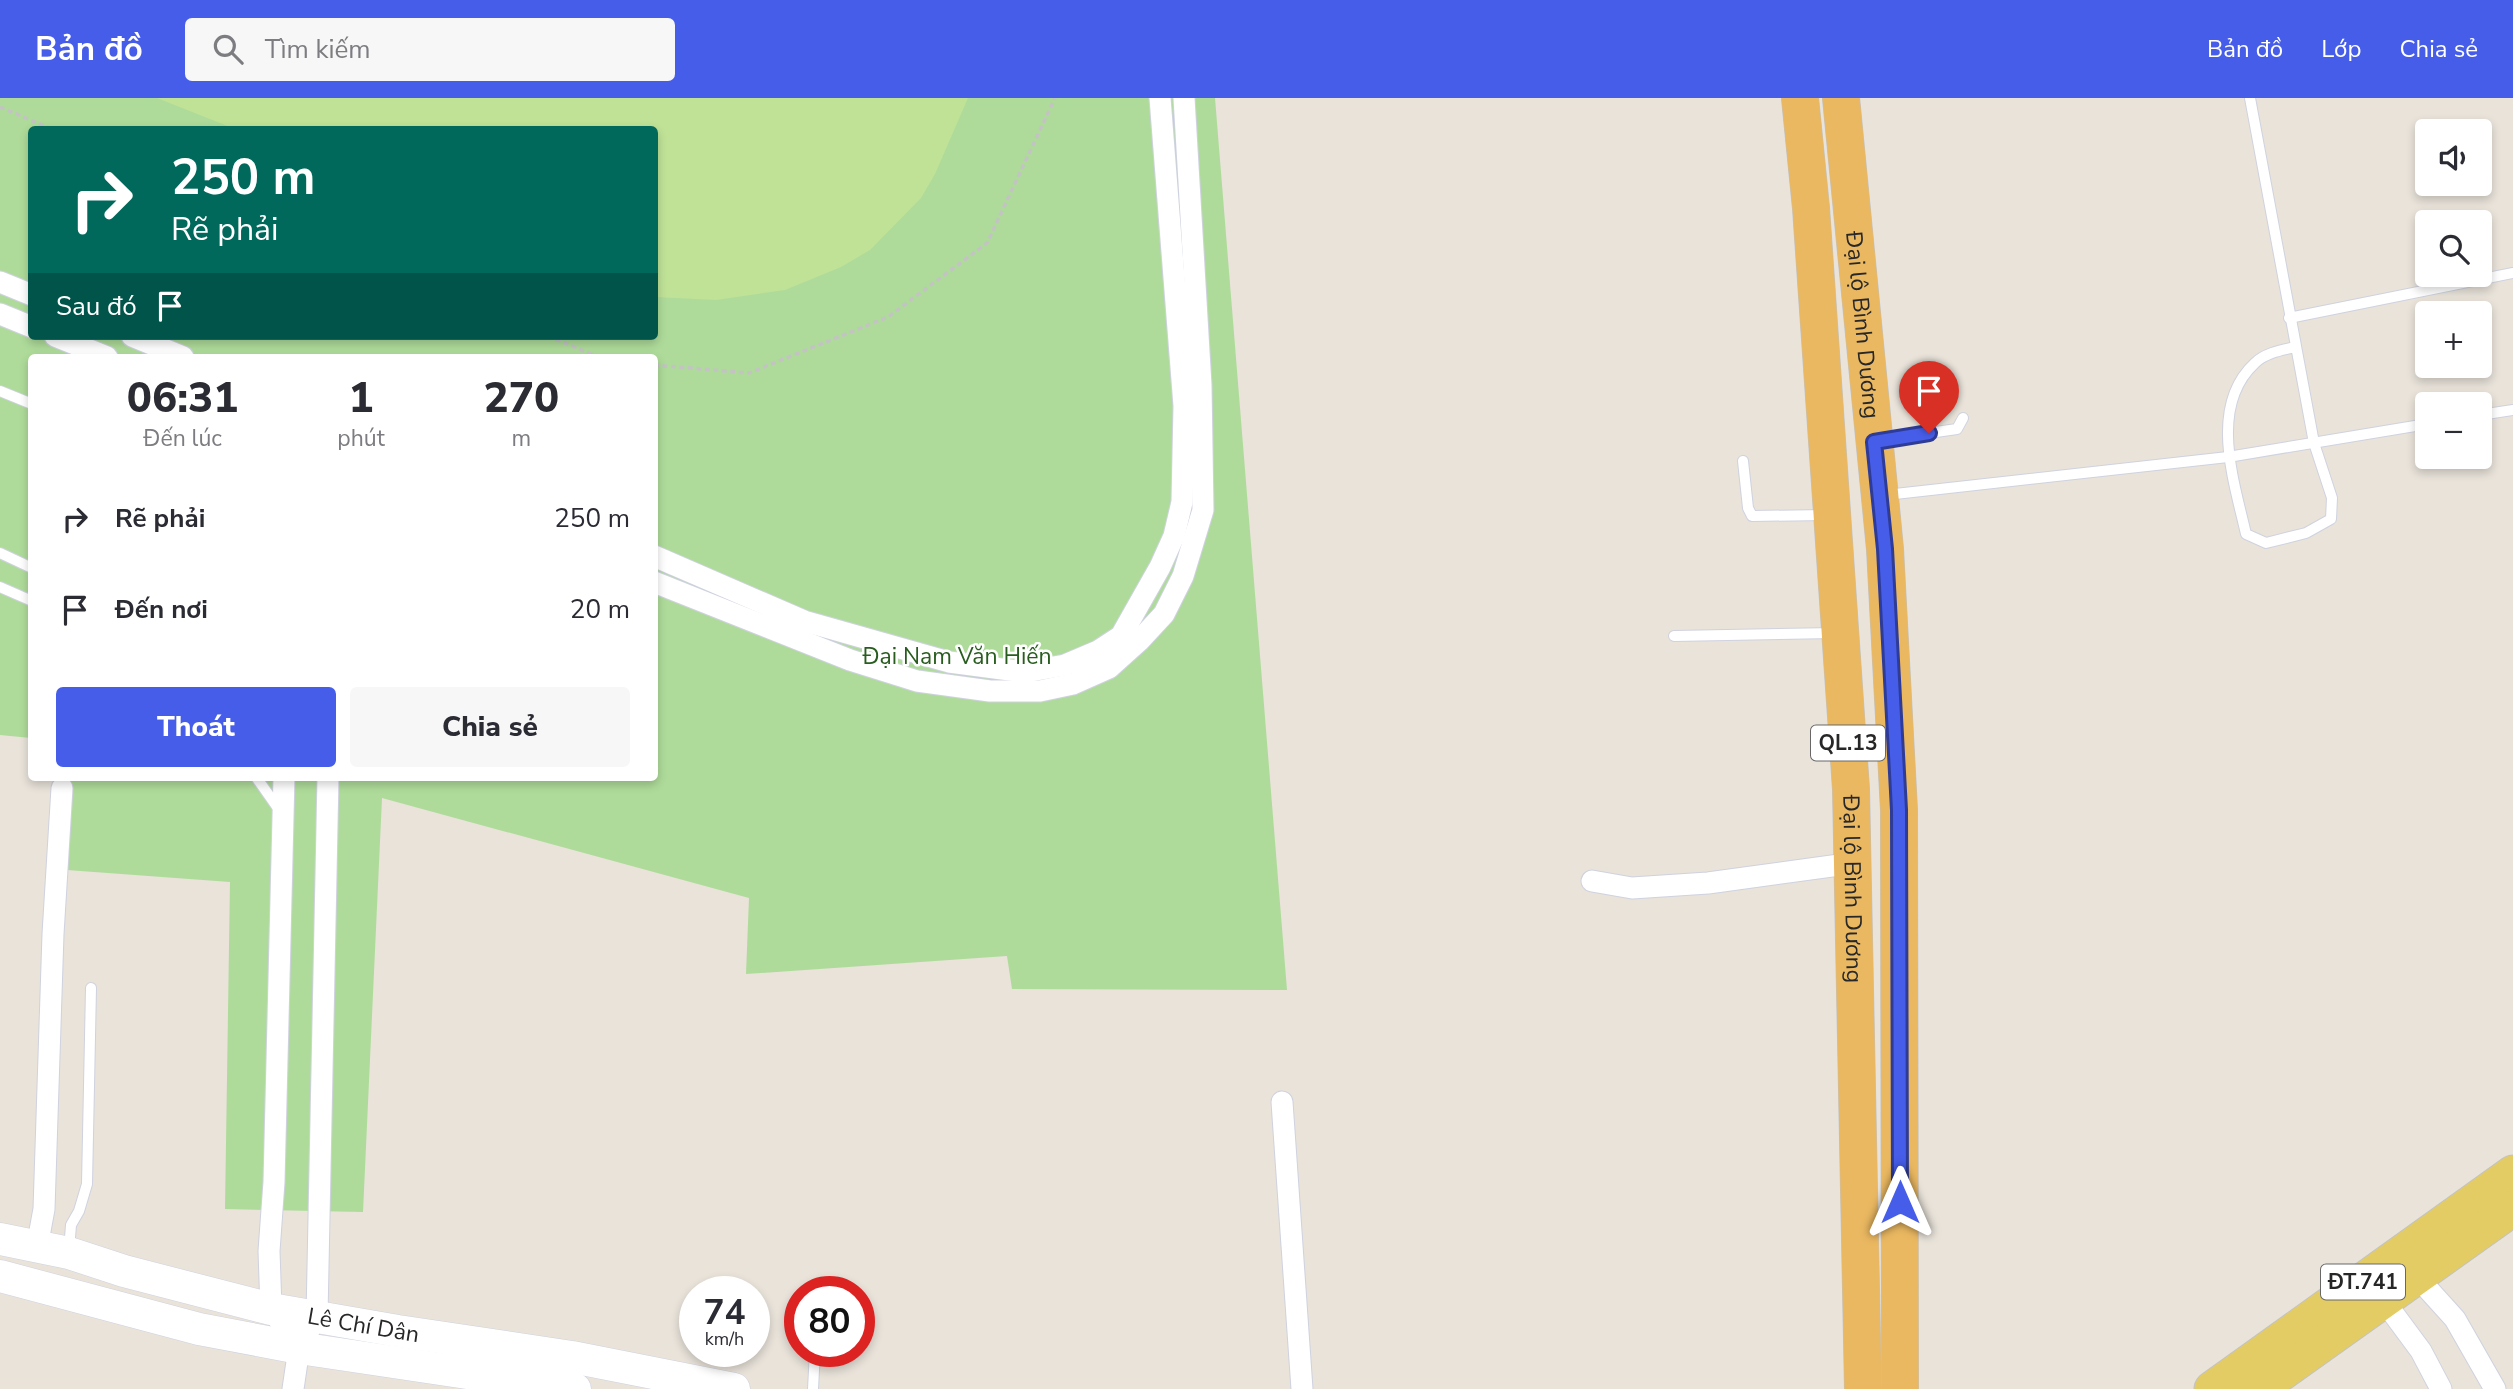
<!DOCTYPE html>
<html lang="vi">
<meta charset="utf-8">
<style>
:root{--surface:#fff;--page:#f7f7f7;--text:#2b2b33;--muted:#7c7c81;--accent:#465de9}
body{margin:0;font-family:"Nunito Sans",sans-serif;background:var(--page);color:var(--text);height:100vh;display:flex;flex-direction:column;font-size:26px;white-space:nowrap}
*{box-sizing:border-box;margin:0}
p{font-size:23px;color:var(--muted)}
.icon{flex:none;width:38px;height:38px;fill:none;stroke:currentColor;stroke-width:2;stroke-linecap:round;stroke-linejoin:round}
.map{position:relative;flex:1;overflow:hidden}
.panel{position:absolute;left:28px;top:256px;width:630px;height:427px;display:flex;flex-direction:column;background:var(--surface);border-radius:7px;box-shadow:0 4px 10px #0003}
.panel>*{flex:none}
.guide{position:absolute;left:28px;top:28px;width:630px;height:214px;border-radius:7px;box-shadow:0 4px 10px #0003;background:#00695c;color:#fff;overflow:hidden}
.tools{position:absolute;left:2415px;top:21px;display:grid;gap:14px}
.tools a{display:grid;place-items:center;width:77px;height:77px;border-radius:7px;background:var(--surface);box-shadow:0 4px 10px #0003;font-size:35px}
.speed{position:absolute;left:679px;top:1178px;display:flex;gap:14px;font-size:35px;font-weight:700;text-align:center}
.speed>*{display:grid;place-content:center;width:91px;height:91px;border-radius:50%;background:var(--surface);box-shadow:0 4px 10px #0003;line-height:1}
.speed small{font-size:18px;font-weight:400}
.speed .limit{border:10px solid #d22;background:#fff;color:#111}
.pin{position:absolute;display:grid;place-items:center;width:60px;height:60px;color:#fff;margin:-72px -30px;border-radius:50% 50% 50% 0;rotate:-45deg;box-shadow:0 0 7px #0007}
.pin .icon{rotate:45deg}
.me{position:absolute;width:77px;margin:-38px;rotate:0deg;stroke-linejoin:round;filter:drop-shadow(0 0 5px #0008)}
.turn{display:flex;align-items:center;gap:24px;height:147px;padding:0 28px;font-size:32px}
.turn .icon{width:91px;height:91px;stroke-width:2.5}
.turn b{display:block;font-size:49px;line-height:60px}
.then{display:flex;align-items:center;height:66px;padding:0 28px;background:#0003;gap:14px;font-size:26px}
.eta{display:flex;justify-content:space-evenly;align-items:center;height:119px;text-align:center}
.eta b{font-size:42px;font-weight:800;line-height:49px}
.button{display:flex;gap:14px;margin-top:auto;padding:14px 28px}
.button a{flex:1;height:80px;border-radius:7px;background:var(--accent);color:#fff;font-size:28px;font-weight:800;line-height:80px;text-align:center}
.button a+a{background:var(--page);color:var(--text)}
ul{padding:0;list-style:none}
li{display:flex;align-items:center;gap:21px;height:91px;padding:0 28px}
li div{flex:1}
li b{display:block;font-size:26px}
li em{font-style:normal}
header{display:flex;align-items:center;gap:42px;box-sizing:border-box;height:98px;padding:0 35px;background:var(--accent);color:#fff}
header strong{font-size:33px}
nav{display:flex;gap:38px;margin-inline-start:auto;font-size:24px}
.search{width:490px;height:63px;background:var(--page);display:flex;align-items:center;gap:18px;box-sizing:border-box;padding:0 24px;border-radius:7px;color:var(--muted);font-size:26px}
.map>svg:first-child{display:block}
.green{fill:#aedb9a;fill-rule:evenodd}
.pitch{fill:#bfe297}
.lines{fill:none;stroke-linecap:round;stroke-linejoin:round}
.service-casing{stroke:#cfd2df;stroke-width:12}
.minor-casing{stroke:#cfd2df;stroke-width:23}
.secondary-casing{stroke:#cfd2df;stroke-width:33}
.primary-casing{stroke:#c3c3c3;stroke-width:37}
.trunk-casing{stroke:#c3c3c3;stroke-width:38}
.path{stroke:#c3c3c3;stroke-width:3.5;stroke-dasharray:5 3.5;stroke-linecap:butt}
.service{stroke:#fff;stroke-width:10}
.minor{stroke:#fff;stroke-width:21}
.secondary{stroke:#fff;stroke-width:32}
.primary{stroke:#e3cc64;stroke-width:35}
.trunk{stroke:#eab861;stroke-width:37}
.route-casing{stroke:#2e3c97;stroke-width:18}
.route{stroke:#465de9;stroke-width:12}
.labels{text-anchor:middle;stroke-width:5;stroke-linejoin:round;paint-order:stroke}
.shield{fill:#fff;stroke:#686868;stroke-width:2}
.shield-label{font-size:21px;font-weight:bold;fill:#272727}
.street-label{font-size:23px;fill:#272727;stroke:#fff}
.park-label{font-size:23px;fill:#295d1f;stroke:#fff}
</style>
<header>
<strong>Bản đồ</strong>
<div class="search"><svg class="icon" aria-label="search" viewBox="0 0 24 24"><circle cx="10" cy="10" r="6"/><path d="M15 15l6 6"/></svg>Tìm kiếm</div>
<nav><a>Bản đồ</a><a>Lớp</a><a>Chia sẻ</a></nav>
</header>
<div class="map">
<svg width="2513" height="1291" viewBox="0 0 2513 1291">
<rect width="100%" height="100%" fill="#e9e3da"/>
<path class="green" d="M0,0H1215L1287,892L1012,891L1007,858L746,876L749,800L382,700L363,1114L225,1111L230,784L67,772L68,679H654V259H32L31,640L0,637ZM32,32H654V238H32Z"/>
<path class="pitch" d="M157,0H968L935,76L921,100L870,152L841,169L785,192L716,202L655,199L654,32L235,31Z"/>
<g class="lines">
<defs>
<g id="service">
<path d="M2250,0L2314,345L2332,400L2331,421L2306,435L2266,445L2246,436C2234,383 2208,308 2255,265C2265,255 2282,252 2295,249"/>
<path d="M2289,220L2513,175"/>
<path d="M0,293L32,306"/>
<path d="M2480,317L2513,312"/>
<path d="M1880,342L1957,331L1963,320"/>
<path d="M1743,363L1748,410L1752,418L1826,417"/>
<path d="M1886,397L2228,359L2427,326"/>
<path d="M0,455L32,470"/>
<path d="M0,489L32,503"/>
<path d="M1674,538L1834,535"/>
<path d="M256,679L280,713"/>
<path d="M69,1152L71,1127L79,1113L87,1086L91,890"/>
<path d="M818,1194V1190"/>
<path d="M813,1291L815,1253"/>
</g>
<g id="minor">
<path d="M0,184L32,197"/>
<path d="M0,216L32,229"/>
<path d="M55,238L107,259"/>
<path d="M132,238L183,259"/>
<path d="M654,458L804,523L949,564L1025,574L1065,567L1098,553L1121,538L1160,469L1174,438L1182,404L1184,308L1160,0"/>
<path d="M654,484L850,562L917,583L990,593H1040L1073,586L1109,570L1139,543L1164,516L1183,478L1203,412L1201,287L1184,0"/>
<path d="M284,679L274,1084L269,1153L271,1211L299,1250"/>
<path d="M1592,783L1632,790L1708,785L1854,765"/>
<path d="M1282,1004L1302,1291"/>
<path d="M37,1149L44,1111L53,836L62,690"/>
<path d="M2417,1179L2455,1221L2495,1291"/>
<path d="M2384,1203L2421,1253L2441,1291"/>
<path d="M293,1291L299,1250L317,1218L328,679"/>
</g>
<g id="secondary">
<path id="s1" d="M0,1141L69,1155L124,1173L271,1211L398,1233L572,1259L734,1291"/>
<path d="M0,1178L199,1231L299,1250L575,1291"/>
</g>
<g id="primary">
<path d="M2212,1291L2513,1075"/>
<path d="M2259,1291L2513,1110"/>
</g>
<g id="trunk">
<path id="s2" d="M1800,0L1811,110L1851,691L1863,1291"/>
<path id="s3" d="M1841,0L1885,451L1899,712L1900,1291"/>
</g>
</defs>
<use href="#service" class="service-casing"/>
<use href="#minor" class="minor-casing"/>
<use href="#secondary" class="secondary-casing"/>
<use href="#primary" class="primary-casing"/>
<use href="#trunk" class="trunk-casing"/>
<g class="path">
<path d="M0,9L54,32"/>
<path d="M548,238L598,259"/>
<path d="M654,267L749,275L888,219L987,145L1055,0"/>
</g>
<use href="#service" class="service"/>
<use href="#minor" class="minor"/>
<use href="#secondary" class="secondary"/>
<use href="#primary" class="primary"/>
<use href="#trunk" class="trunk"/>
</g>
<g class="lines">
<defs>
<path id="route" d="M1900,1104L1899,712L1885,451L1874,344L1929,335"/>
</defs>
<use href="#route" class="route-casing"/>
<use href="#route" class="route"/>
</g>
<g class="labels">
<g class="shield">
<rect x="1811" y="627.5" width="74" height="35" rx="5"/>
<rect x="2321" y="1166.5" width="84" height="35" rx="5"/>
</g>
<g class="shield-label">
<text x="1848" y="652">QL.13</text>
<text x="2363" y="1191">ĐT.741</text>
</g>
<g class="street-label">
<text dy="8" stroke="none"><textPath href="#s3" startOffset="228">Đại lộ Bình Dương</textPath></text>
<text dy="8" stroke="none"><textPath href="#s2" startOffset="793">Đại lộ Bình Dương</textPath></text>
<text dy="8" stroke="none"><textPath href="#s1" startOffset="374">Lê Chí Dân</textPath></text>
</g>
<g class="park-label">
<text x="957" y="566">Đại Nam Văn Hiến</text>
</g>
</g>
</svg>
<div class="tools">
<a><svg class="icon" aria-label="sound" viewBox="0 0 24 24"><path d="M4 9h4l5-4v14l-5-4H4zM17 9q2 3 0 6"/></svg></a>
<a><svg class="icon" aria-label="search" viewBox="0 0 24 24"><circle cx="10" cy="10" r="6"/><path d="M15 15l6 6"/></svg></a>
<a>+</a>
<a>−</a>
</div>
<div class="speed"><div>74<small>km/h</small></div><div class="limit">80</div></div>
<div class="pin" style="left:1929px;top:335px;background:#d93025"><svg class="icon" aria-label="arrive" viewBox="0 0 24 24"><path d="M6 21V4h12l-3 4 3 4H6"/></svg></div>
<svg class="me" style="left:1900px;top:1104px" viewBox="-20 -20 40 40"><path d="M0-17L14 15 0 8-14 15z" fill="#465de9" stroke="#fff" stroke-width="4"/></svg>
<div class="guide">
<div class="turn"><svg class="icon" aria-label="right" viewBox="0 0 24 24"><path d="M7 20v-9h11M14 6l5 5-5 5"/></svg><div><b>250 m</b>Rẽ phải</div></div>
<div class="then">Sau đó<svg class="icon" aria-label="arrive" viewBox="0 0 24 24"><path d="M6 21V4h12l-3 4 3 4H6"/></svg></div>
</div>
<section class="panel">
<div class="eta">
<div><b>06:31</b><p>Đến lúc</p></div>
<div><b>1</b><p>phút</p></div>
<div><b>270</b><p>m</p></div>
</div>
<ul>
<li><svg class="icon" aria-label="right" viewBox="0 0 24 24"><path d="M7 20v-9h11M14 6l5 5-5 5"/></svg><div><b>Rẽ phải</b></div><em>250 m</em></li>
<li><svg class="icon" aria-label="arrive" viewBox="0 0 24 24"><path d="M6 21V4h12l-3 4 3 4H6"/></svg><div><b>Đến nơi</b></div><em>20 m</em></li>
</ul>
<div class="button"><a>Thoát</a><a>Chia sẻ</a></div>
</section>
</div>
